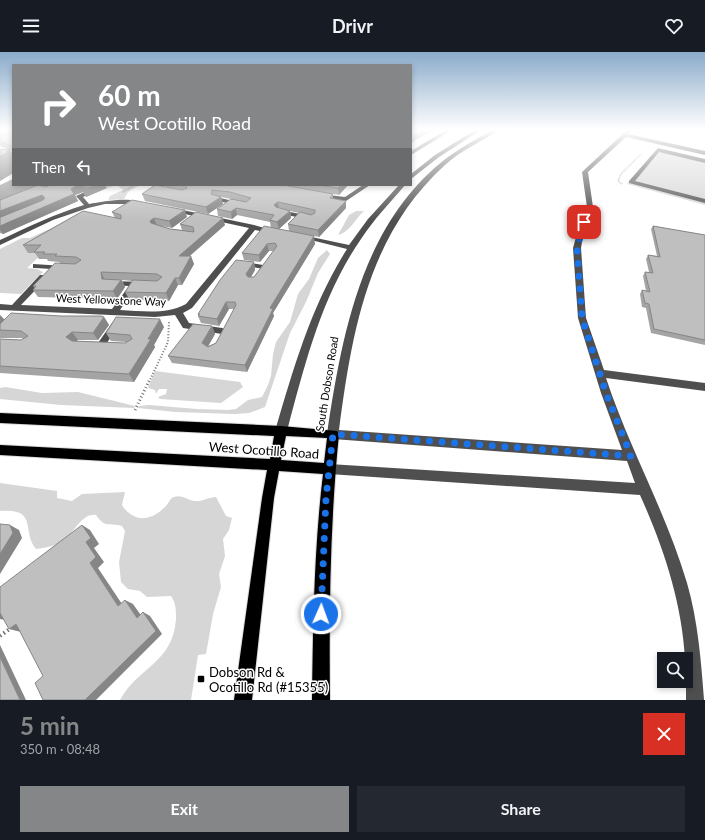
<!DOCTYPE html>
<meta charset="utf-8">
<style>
:root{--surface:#171b24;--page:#242831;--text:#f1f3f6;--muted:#9ea1a6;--accent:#858687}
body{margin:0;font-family:Lato,sans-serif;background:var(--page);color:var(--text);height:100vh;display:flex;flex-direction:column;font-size:15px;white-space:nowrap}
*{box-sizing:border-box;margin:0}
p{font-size:13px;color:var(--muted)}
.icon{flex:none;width:22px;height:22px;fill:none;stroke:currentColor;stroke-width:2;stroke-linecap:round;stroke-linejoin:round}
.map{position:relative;height:648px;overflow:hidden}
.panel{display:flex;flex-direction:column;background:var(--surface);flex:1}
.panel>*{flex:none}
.hud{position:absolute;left:12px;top:12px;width:400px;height:122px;border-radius:0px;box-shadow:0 2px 6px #0003;background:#858687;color:#fff;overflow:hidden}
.tools{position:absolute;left:657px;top:600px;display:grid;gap:8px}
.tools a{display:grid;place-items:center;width:36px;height:36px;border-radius:0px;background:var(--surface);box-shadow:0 2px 6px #0003;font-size:20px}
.pin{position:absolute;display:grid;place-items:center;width:34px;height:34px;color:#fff;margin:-17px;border-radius:8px;box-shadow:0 2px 6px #0006}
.me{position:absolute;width:44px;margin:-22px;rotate:2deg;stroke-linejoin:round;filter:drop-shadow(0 0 3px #0008)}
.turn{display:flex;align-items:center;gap:14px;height:84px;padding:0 20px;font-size:18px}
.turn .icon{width:52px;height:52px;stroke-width:2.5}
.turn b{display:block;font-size:28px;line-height:34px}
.then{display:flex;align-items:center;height:38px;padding:0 20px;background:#0003;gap:8px;font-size:15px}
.round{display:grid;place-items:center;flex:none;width:42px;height:42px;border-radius:0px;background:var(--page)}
.overview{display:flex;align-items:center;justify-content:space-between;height:68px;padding:0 20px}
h1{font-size:24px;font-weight:700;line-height:30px;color:var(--accent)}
.primary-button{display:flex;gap:8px;margin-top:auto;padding:8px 20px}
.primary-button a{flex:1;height:46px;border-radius:0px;background:var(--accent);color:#fff;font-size:16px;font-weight:700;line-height:46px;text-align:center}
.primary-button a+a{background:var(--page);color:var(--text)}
header{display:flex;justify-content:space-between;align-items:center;height:52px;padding:0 20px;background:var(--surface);font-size:18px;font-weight:700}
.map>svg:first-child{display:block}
.green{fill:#d6d6d6}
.water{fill:#9d9d9d}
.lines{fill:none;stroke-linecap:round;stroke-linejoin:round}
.major-casing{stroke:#dbdbdb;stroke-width:2}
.path-far3{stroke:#717171;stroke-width:1.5;stroke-dasharray:0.5 1;stroke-linecap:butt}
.path-far2{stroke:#717171;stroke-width:2;stroke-dasharray:1 2;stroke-linecap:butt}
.path-far1{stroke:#717171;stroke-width:3;stroke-dasharray:1 2.5;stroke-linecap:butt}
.path{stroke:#717171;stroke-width:4;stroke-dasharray:1.5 3;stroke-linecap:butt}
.minor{fill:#4f4f4f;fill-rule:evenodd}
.major{fill:#000;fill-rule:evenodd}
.wall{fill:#a4a4a4}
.shaded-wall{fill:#868686}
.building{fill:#bfbfbf;stroke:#868686}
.route{stroke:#1a73e8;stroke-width:7;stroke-dasharray:0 12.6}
.poi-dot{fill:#000;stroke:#fff;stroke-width:1.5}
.labels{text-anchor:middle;stroke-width:3;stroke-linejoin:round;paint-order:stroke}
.street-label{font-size:11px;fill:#000;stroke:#fff}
.near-street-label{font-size:13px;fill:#000;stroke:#fff}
.near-poi-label{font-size:13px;fill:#000;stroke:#fff;text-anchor:start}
</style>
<header><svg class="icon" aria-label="menu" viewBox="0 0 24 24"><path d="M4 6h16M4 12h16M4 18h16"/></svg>Drivr<svg class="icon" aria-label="heart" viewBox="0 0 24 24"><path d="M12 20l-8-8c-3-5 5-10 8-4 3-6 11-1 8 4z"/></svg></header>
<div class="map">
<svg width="705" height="648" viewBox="0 0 705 648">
<rect width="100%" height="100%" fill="#fff"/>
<g class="green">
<path d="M657,99L705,108V153L627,132Z"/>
<path d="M102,133H140L128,140L124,147L108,148L110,144L123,138L117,133L108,136Z"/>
<path d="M356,159H364C355,167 350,180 338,183L349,163Z"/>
<path d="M86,160L27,216L37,217L43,220L21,242L0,241V197L22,186H30Z"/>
<path d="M327,198L330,202L318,221L306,250L290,281L265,355L249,361L235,362L175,360L138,356L139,354L149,353L197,357L228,358L236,357L248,348L262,345L268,333L271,324L273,302L276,290L290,270L298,242L309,227L318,206Z"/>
<path d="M155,319L240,330L243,335L221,351L160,347L158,345L166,342L167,337H159L156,342L155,338L148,336Z"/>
<path d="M5,335L42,341L78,340L135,354L134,356L61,353L0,347V336Z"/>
<path d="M0,431L57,439V446L72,449L82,442L125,440L122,453C126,460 132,464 139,466C150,467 158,462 166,454C169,451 170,446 174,445C182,442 187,448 195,449C202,450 209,445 216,445L226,464L232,466L229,478L223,487L225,504L219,522L221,535L213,562L206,602L198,603L191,648H120C138,615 173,611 176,567C176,558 176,551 171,544L147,545L140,539L128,537L121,530L119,510L125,479L122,474C107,470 106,477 96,463C81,461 74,482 63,489C55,494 45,496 36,497C21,479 39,456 0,459Z"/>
</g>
<path class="water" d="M13,127V133H46L0,152V133Z"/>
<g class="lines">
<defs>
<path id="major" d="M0,361L281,374L337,379L339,382C330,471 329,558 330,648H312C313,573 314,497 323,422L279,419L274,446L252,648H234L262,446L267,418L0,403V393L270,407L274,384L0,371ZM286,384L327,386L324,411L281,408Z"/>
</defs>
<use href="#major" class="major-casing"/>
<g class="path-far3">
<path d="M622,132L618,129L621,122L641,102"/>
<path d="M123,140L134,133"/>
</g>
<path class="path-far2" d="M149,330L168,290L169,270"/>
<path class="path-far1" d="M135,358L149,329"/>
<path class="path" d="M0,584L11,576"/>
<g class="minor">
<path d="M446,78H452L411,103V99Z"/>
<path d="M475,78H481L439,105L411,127V122L435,103Z"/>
<path d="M493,78H499C481,90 461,98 445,113C368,183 352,279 339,378L622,398L601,341L578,266L573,196L578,178L587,155L582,120L627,78H632L628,82L705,99V103L626,85L588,120L593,155L584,178L581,196L586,266L604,318L705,331V339L606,326C629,396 666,460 687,531C698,569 701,609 704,648H686V607H685C682,550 663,494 640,443L329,422L325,421L323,417L325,413L329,412L635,431L627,409L333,387L329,385L327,382C342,282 362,170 448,105C462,95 477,86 493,78Z"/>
<path d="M658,96L705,107V111L659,100L635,129L705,147V151L629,131V129Z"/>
<path d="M363,133H370L346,149L321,146L318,144L321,142L345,145Z"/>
<path d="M399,133H405C390,151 374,167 361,187C321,245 305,312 287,379L285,382L281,384L277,382L275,379C294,315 311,254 347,197L299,185L302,183L349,193L368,167Z"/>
<path d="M89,138L91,139V141L83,145L89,152C104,149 133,144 145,152L142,154L123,152H105L88,156L53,168L0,193V188C28,175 55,162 84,153L76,144Z"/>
<path d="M216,145L242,151L243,152L240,154L214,148V146Z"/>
<path d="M173,156L254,173L278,180L275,182L255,178L192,256L183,261L189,271L222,276L225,277L227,279L225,281L222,282L183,276L175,263L155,265L0,258V252L12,253L40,223H46V227L21,253L112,257L129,234L107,233V229H110L144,230L148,232L144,234H136L120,258C142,259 166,263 186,252L249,176L171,159V157Z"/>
<path d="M280,158L310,164L313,166L310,168L278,161L277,160Z"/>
<path d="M238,209L263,213L267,215L263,217L241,213L237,211Z"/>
<path d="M33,212L65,214L69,216L65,218L36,216H33Z"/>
<path d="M115,270L119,273L118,275L104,295H98L96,293L98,291L112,271Z"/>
</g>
<use href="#major" class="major"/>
</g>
<g class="wall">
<path d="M0,78H13V100L10,98L13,103V121L0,129L9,98L0,94Z"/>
<path d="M51,133H105L107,136L86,145L83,140L75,143L78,149L3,182L0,181V148Z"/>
<path d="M165,133H348L339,143L333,142V146L346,156L319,185L289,179L288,172L299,161L290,159L291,166L279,177L315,192L273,261L274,264L247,320L172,311L168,304L212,274L215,282L208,294L216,291L234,257H229L219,274L201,271L198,264V262L254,210L255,218L251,225H254L274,199H269L260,210L244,208L242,201L271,176L270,170L237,163L232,167L218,164L217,157L231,147L221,145L223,152L208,162L145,149L142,142L183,138L166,135Z"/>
<path d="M112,160L187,165L172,176L161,174L170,177L182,178L180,172L225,173L190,204L194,212L182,233H178L169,249L129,247L125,240L132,229L122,228L125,235L117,247L38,245L33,238L35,236L33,234L60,211L59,210L48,209L47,207H39L35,201H28L23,193L115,166Z"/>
<path d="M653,174L705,183V293L651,281L646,256L642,255L640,242L642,238L646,239L643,224L645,220H649L646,207L648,203L657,204L651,177Z"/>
<path d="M0,263L4,268L61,264L104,265L109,273L98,288H78L76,289L125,291L126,290L111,289L106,281L164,275L154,293L155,295L134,330L0,321V287L21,288L23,286H0Z"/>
</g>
<g class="shaded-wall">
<path d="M423,78H436L424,83L411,91V85Z"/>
<path d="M10,98L13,103V121L0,129V104Z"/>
<path d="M78,133H84L86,137L95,133H105L107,136L86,145L83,140L75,143L78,149L3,182L0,178V174Z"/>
<path d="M342,133H348L339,143L338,136Z"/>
<path d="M42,143L46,150L0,170V159Z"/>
<path d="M221,145L223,152L208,162L206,155Z"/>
<path d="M346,149V156L319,185L318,178Z"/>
<path d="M278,150L279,157L276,160L274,153Z"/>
<path d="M236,156L237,163L232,167L231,160Z"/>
<path d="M185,158L187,165L172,176L169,169Z"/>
<path d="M290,159L291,166L279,177L277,170Z"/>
<path d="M154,166L157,174L153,177L150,169Z"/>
<path d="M223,166L225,173L181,211L179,204Z"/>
<path d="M314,184L315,192L273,261L274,264L247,320L245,313L270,256Z"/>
<path d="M267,192L269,199L260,210L259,203Z"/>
<path d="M191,204L194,212L182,233L179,226Z"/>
<path d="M254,210L255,218L248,230L246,222Z"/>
<path d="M101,220L105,228L102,227Z"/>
<path d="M175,226L178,233L169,249L166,241Z"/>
<path d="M121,228L125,235L117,247L113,239Z"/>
<path d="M226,250L229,257L219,274L217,267Z"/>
<path d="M0,263L5,268L0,273Z"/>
<path d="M104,265L109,273L98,288L93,281Z"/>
<path d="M160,267L164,275L154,293L155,295L134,330L129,322Z"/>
<path d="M212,274L215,282L206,298L202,291Z"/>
<path d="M72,280L78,288L72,293L66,285Z"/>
<path d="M10,473L19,478L22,486L0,522V502Z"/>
<path d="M82,473L90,478L99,492L94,496L104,510L98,516L126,558L118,554L90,511Z"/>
<path d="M125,548L133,552L145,569L137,566Z"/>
<path d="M0,560L5,568L0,567Z"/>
<path d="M143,560L150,564L162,582L96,648H85Z"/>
<path d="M16,572L21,580L9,577Z"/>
<path d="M0,593L26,648H20L0,605Z"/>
</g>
<g class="building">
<path d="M0,78H13V93L11,94L0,89Z"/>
<path d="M411,78H423L411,85Z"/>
<path d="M0,97L10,98L6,100H9L0,104Z"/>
<path d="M38,133L45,135L51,133H78L71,137L74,142L0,174V165H1L43,148L45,146L42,143L0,159V148Z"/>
<path d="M90,133H95L82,138Z"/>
<path d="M155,133L182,138L187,136L185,133H283L333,142L330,146L346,149L318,178L288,172L300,160L311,163L315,161V158L278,150L274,153L276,155L290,159L277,170L270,168L274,163L236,156L231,160L217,157L231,147L246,150L251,146L230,140L212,138L211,142L221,145L206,155L142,142Z"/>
<path d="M318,133H342L338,136Z"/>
<path d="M132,148L185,158L169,169L154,166L150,169L151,171L170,177L194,180L193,175L180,172L196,160L223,166L179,204H191L179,226H175L166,241L125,240L133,228L157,229L162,225L157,222L101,220L102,227L121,228L113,239L33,238L36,234H33L55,211L75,212L81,208L76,205L55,204L57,202H43L45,200H34L41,193H23L83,159L121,167V163L112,160Z"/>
<path d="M264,174L314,184L270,256L273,257L245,313L168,304L193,272L212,274L202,291L208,295L216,291L236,253L235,250H226L217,267L198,264L200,262H198L220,228L236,208L254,210L246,222L248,225H254L277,194L275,191L267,192L259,203L242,201Z"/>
<path d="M653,174L705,183V288L654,277L649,252L645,251L642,238L650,240L645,220L653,221L648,203L660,205Z"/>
<path d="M11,261L61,264H101L104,265L93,281L72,280L66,285L72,289L125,291L132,287L130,283L106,281L116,265L160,267L148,287H151L129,322L0,314V287L21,288L28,284L21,279L0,278V272Z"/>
<path d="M0,472L10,473L13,481L0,502Z"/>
<path d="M82,473L91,486L86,490L96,505L90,511L118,554L125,548L137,566L143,560L156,579L85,648H43L35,631L43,624L16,572L9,577L0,561V535Z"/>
<path d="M0,605L20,648H0Z"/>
</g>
<linearGradient id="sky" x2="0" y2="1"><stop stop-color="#8aabca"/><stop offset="0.46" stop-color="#fff"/><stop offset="1" stop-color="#fff" stop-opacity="0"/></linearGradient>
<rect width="705" height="169" fill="url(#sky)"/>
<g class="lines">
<path class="route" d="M321,562L326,446L333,382L631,404L606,341L582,266L577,196L584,170"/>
</g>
<rect class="poi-dot" x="197" y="623" width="8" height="8" rx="2"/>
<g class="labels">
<g class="street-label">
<text transform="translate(111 248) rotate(2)" y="4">West Yellowstone Way</text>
<text transform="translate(327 332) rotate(-81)" y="4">South Dobson Road</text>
</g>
<g class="near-street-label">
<text transform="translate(264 398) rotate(4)" y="5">West Ocotillo Road</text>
</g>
<g class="near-poi-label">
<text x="209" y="625">Dobson Rd &amp;<tspan x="209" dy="15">Ocotillo Rd (#15355)</tspan></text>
</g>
</g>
</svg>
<div class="tools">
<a><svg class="icon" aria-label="search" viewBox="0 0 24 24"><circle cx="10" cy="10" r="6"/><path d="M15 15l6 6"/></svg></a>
</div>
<div class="pin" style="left:584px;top:170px;background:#d93025"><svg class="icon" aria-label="arrive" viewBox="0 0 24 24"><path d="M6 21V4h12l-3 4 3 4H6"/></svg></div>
<svg class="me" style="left:321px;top:562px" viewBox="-20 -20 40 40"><circle r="17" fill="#1a73e8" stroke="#fff" stroke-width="3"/><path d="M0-11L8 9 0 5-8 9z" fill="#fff"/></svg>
<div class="hud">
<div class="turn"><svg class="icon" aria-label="right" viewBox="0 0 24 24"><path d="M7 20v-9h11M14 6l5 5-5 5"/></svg><div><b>60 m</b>West Ocotillo Road</div></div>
<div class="then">Then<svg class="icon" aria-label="left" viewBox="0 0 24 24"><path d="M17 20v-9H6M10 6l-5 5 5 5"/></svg></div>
</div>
</div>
<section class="panel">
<div class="overview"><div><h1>5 min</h1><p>350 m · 08:48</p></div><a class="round" style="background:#d93025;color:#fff"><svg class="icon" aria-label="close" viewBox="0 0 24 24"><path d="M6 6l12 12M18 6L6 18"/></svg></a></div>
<div class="primary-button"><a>Exit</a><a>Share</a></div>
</section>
